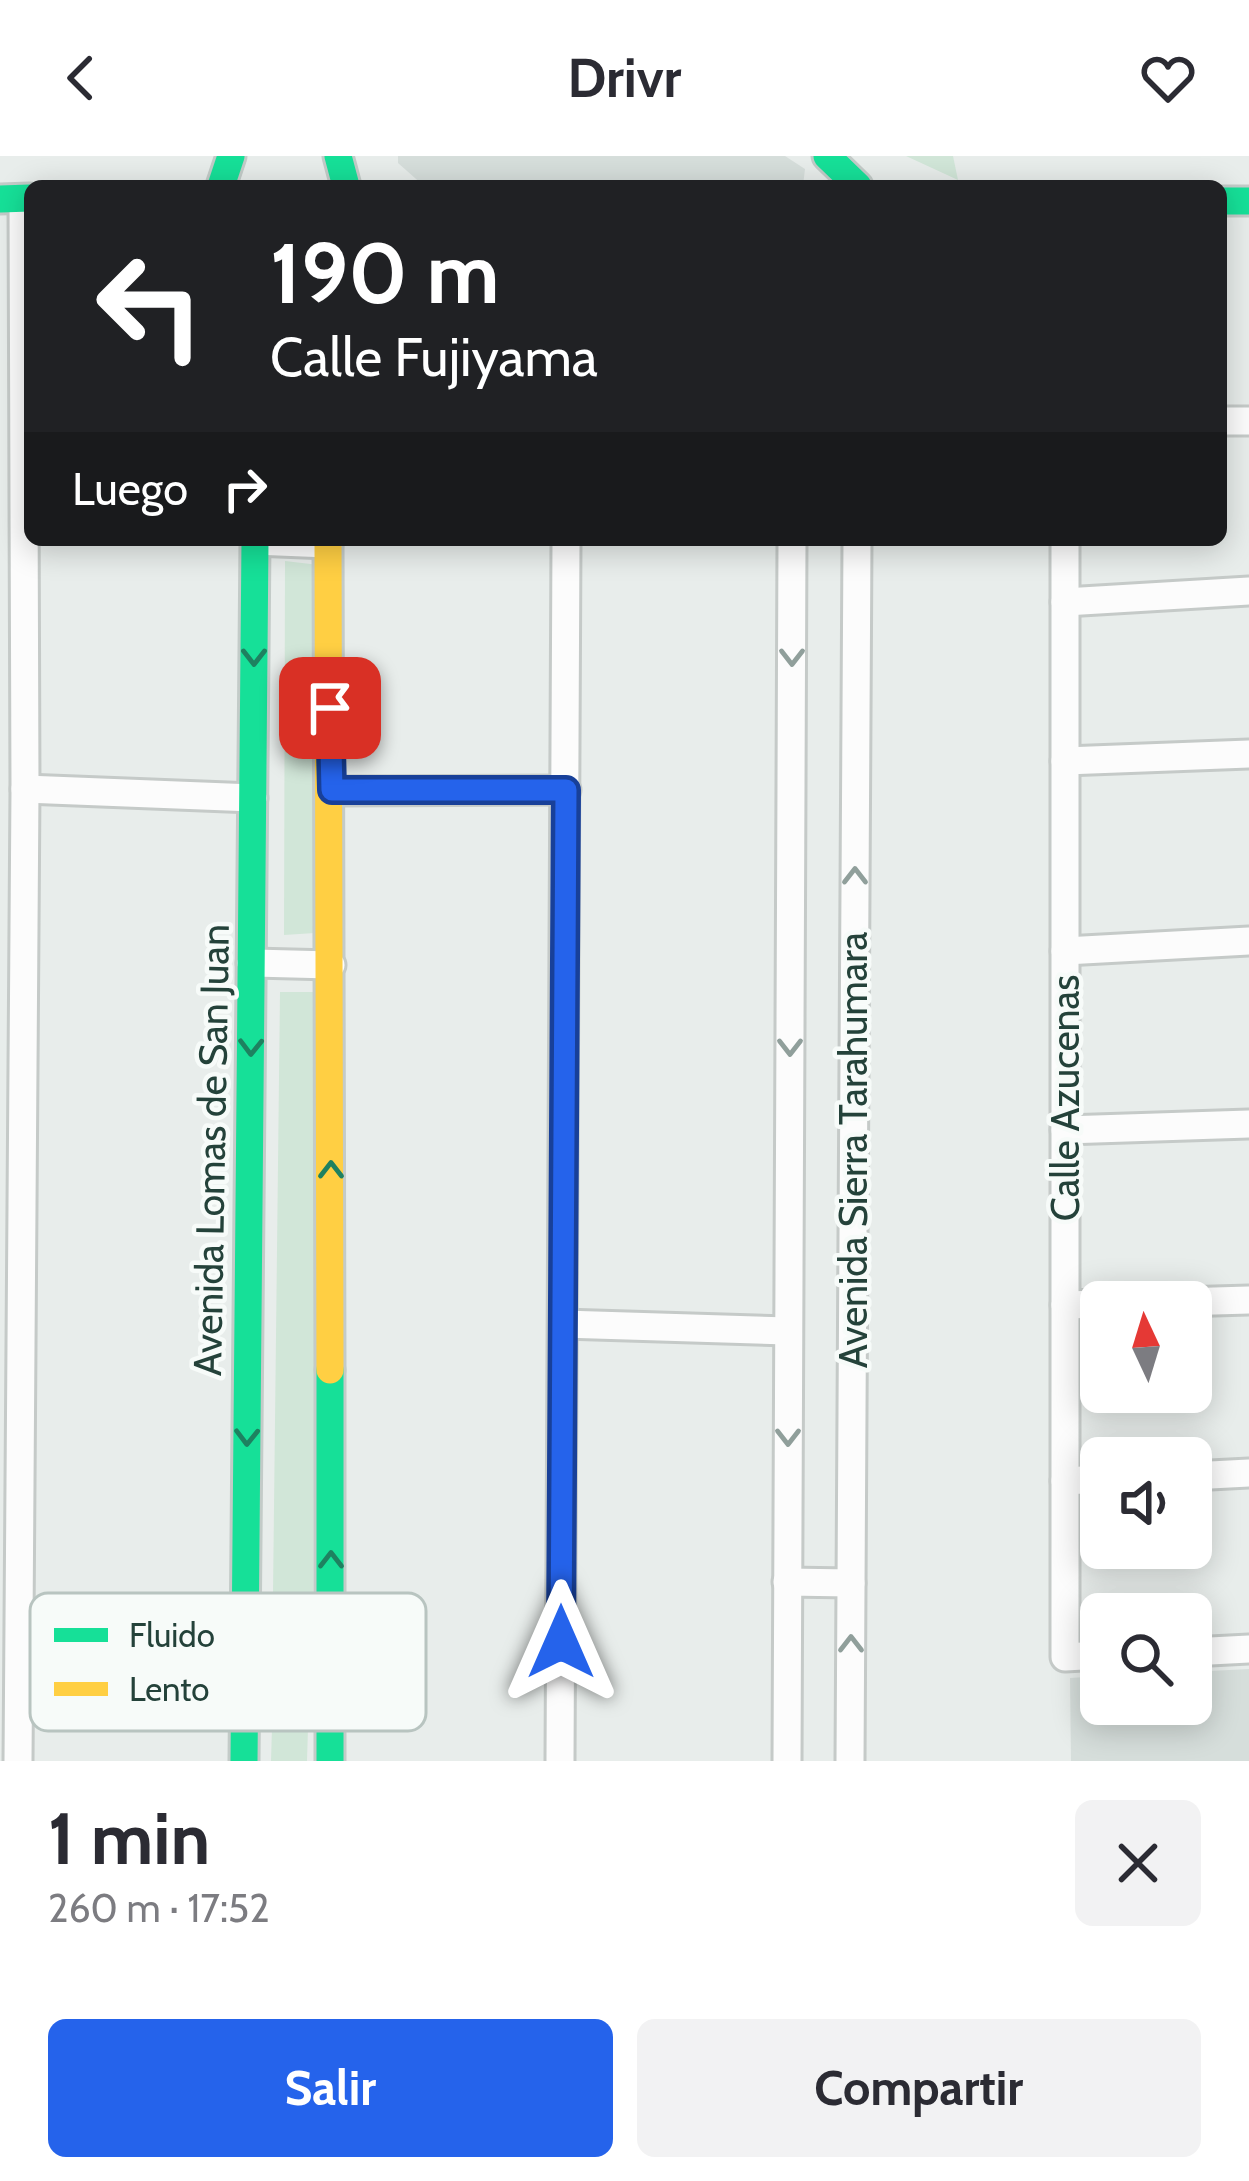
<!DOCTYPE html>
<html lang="es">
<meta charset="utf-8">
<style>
:root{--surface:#fff;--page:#f2f2f3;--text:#2b2b33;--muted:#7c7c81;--accent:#2563eb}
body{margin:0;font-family:Cabin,sans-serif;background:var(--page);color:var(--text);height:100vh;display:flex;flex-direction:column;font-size:45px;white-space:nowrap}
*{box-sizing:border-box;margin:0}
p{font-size:39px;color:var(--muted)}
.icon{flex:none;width:66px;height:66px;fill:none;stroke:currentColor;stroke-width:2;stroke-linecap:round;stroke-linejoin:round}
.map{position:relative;height:1605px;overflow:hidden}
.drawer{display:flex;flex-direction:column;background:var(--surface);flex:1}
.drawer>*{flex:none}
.guide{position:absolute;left:24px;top:24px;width:1203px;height:366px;border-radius:18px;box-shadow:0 6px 30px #0003;background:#202124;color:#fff;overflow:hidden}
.needle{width:78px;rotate:356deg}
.buttons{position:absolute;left:1080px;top:1125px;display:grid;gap:24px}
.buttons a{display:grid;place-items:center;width:132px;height:132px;border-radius:18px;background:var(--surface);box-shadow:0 6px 30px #0003;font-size:60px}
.pin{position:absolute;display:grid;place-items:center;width:102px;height:102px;color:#fff;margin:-51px;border-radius:24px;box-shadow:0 6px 18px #0006}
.me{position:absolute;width:132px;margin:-66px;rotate:0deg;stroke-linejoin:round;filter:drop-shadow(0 0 9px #0008)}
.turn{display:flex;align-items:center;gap:42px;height:252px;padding:0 48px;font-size:54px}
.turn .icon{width:156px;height:156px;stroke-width:2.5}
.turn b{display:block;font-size:84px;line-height:102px}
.then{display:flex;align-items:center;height:114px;padding:0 48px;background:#0003;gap:24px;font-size:45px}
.round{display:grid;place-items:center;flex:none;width:126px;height:126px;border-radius:18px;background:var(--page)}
.overview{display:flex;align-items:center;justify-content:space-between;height:204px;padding:0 48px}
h1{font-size:72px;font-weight:700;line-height:90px}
.primary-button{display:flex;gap:24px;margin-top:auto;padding:24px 48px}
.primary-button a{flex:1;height:138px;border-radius:18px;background:var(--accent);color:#fff;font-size:48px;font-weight:700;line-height:138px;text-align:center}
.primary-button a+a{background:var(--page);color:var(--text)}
header{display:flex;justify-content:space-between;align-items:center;height:156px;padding:0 48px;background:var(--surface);font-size:54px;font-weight:700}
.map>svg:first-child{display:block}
.built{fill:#d6dedb}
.green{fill:#d1e6d8}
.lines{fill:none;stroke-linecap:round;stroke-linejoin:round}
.street-casing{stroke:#c5cac8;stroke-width:33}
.fast-casing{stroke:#c3cbc8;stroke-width:33}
.slow-casing{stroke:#c3cbc8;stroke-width:33}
.street{stroke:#fcfcfc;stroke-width:27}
.fast{stroke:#16e098;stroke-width:27}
.slow{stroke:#ffcf43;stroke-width:27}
.oneway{stroke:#1e8160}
.oneway2{stroke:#909f9b}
.route-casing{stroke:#184099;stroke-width:30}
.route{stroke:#2563eb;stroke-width:21}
.labels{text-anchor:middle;stroke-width:9;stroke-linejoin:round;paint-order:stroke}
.street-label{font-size:39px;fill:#24423a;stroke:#f7fbf9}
.key{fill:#f7fbf9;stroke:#b8c4c0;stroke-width:3}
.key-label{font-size:33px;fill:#24423a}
</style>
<header><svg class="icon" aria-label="back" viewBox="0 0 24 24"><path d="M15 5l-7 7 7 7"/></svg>Drivr<svg class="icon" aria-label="heart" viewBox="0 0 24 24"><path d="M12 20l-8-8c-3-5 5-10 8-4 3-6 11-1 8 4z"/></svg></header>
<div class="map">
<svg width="1249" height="1605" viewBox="0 0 1249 1605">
<rect width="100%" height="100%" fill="#e8edeb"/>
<g class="built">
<path d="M398,0H785L805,13L803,30H424L398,7Z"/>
<path d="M1249,1513V1605H1071L1070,1522L1101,1520V1548H1191V1516Z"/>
</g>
<g class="green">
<path d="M906,0H953L958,24Z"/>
<path d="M285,405L319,409L315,777L284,779Z"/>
<path d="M280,836H316L313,1522L272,1523Z"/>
<path d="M272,1571L308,1572L307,1605H271Z"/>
</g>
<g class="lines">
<defs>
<g id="street">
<path d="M1221,265H1249"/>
<path d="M1065,384V1501L1101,1499"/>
<path d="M255,385L328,388"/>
<path d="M1065,446L1249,435"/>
<path d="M1065,605L1249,598"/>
<path d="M25,633L253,642"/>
<path d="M331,635L566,634"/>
<path d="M1065,795L1249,785"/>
<path d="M251,807L331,809"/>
<path d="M1065,974L1249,968"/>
<path d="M1180,1146L1249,1144"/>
<path d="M1065,1149L1101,1148"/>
<path d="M563,1168L788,1175"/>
<path d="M1191,1320L1249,1317"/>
<path d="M1065,1325L1101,1323"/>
<path d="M787,1426L851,1427"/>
<path d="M1191,1496L1249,1493"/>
<path d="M244,1542L331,1543"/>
<path d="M18,1605L25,633L23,43"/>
<path d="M560,1605L566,384"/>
<path d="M787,1605L792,384"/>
<path d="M850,1605L857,384"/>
</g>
<g id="fast">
<path d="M338,0L346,30"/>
<path d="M827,0L858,30"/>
<path d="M221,30L231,0"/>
<path d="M0,43L30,42"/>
<path d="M1221,45H1249"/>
<path d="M244,1605L255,384"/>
<path d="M330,1605V1214"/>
</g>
<path id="slow" d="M328,384L330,1214"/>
</defs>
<use href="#street" class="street-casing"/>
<use href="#fast" class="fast-casing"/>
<use href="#slow" class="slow-casing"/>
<use href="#street" class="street"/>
<use href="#fast" class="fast"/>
<use href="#slow" class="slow"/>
</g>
<defs><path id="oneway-chevron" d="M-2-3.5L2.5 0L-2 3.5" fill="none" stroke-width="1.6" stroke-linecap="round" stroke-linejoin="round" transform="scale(3)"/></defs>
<g class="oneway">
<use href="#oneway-chevron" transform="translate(254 501) rotate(90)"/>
<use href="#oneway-chevron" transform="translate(251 891) rotate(91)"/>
<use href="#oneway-chevron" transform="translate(331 1014) rotate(-90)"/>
<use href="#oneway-chevron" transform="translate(247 1281) rotate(91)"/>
<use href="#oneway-chevron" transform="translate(331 1404) rotate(-90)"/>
</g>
<g class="oneway2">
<use href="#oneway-chevron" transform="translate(792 501) rotate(90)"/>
<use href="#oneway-chevron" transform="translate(855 720) rotate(-90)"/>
<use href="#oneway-chevron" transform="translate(790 891) rotate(90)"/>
<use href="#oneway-chevron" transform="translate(788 1281) rotate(90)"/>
<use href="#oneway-chevron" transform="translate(851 1488) rotate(-90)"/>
</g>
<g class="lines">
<defs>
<path id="route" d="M330,552L332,634H566L561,1486"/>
</defs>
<use href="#route" class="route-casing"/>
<use href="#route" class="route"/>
</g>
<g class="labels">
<g class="street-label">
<text transform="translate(1065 942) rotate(-90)" y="14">Calle Azucenas</text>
<text transform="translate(211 994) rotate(-89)" y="14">Avenida Lomas de San Juan</text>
<text transform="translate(853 994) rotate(-90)" y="14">Avenida Sierra Tarahumara</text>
</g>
</g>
<rect x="30" y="1437" width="396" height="138" rx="18" class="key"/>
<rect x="54" y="1472" width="54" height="14" fill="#16e098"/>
<rect x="54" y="1526" width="54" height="14" fill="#ffcf43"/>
<g class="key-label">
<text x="129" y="1491">Fluido</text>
<text x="129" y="1545">Lento</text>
</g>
</svg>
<div class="buttons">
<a><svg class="needle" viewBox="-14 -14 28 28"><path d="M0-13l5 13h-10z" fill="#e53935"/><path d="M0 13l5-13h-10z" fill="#7c7c81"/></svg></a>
<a><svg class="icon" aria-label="sound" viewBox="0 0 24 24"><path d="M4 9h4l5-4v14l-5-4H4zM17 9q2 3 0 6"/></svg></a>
<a><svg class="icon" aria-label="search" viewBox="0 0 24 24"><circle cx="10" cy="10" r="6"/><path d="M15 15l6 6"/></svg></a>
</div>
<div class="pin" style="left:330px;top:552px;background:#d93025"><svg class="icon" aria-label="arrive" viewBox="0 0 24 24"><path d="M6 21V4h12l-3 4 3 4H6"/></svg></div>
<svg class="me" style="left:561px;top:1486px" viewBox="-20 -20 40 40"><path d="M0-17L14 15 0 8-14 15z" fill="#2563eb" stroke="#fff" stroke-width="4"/></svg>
<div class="guide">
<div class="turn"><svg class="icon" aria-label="left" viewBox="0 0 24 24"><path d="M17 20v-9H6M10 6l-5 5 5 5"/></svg><div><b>190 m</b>Calle Fujiyama</div></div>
<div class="then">Luego<svg class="icon" aria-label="right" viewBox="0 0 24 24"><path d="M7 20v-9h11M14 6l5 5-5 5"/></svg></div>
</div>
</div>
<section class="drawer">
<div class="overview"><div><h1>1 min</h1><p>260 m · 17:52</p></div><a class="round"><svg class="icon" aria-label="close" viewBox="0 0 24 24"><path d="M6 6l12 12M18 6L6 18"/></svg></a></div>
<div class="primary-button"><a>Salir</a><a>Compartir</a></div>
</section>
